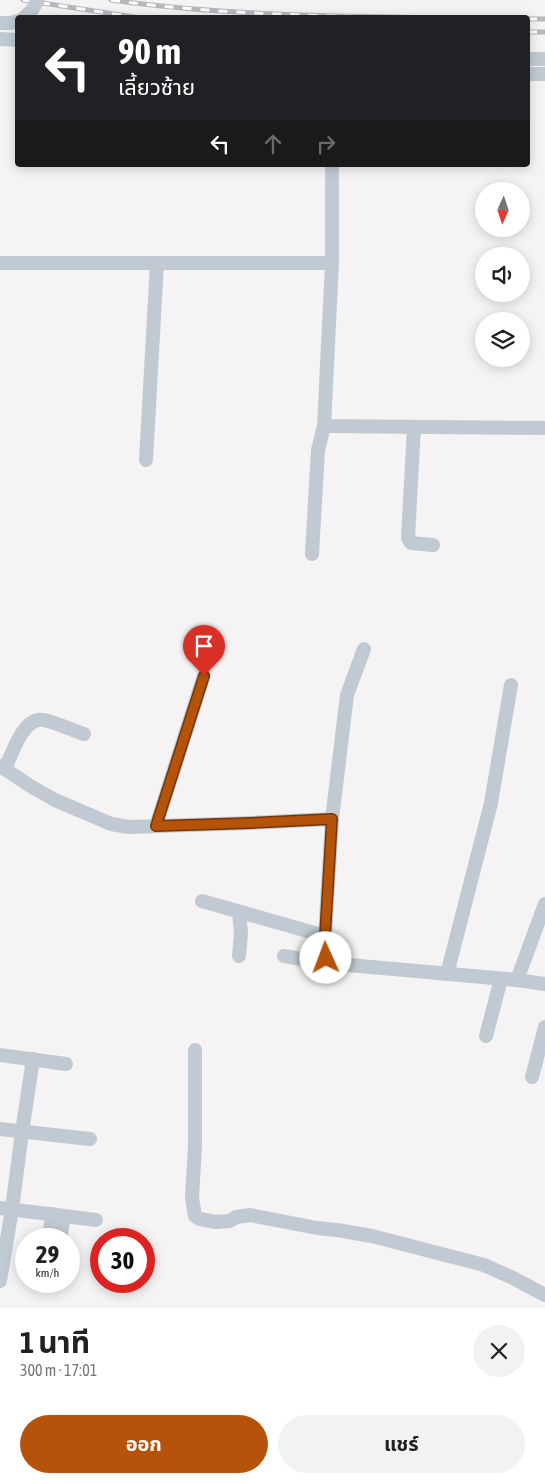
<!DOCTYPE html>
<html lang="th">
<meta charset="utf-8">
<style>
:root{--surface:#fff;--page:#f2f2f2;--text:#202124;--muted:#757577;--accent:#b45309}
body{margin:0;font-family:"Asap Condensed","Noto Sans Thai",sans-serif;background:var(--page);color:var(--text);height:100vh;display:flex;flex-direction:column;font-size:19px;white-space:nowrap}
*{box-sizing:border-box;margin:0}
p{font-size:16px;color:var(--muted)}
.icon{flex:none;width:28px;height:28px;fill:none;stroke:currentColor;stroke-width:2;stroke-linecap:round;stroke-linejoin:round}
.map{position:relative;height:1308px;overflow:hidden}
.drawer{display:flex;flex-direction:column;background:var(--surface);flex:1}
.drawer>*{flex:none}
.guide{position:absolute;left:15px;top:15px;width:515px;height:152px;border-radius:5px;box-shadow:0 2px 12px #0003;background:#202124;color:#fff;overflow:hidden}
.needle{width:32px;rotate:183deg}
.controls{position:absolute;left:475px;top:182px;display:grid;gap:10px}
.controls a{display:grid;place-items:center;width:55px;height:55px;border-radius:50%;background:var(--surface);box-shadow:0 2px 12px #0003;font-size:25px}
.speed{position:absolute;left:15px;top:1228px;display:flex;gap:10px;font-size:25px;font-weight:700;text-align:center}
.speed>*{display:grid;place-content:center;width:65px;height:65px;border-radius:50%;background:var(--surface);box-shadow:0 2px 12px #0003;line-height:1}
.speed small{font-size:12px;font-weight:400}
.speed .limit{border:8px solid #d22;background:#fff;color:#111}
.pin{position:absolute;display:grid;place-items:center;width:42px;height:42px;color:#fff;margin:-51px -21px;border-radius:50% 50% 50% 0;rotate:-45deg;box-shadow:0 0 5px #0007}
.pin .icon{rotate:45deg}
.me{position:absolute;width:55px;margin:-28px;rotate:358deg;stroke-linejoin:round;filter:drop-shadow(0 0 4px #0008)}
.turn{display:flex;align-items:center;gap:18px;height:105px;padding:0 20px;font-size:22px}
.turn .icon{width:65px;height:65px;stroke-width:2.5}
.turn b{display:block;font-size:35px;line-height:42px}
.lanes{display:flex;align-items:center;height:48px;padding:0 20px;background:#0003;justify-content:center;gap:25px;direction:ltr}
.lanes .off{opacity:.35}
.round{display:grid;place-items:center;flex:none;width:52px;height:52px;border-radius:26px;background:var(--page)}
.head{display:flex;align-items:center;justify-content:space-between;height:85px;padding:0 20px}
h1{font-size:30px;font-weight:700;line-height:38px}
.button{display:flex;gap:10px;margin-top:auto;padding:10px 20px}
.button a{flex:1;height:58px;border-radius:30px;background:var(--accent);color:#fff;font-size:20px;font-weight:700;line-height:58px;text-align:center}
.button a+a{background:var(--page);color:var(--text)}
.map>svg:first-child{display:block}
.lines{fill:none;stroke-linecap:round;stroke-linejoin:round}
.minor{stroke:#c1cad2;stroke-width:14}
.rail-casing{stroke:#b5b8bd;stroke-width:5}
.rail{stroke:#fff;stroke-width:3;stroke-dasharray:9;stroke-linecap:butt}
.minor-bridge{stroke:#c1cad2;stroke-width:14}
.route-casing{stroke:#753606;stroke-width:12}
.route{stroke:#b45309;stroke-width:9}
</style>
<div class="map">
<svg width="545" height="1308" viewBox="0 0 545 1308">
<rect width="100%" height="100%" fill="#f5f3f3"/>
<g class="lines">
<g class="minor">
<path d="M0,23H11L18,21"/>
<path d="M0,39L18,40"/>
<path d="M528,59H545"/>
<path d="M528,74H545"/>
<path d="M332,165V263L324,426L545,428"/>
<path d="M0,263H332"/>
<path d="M414,427L408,538L411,543L433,545"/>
<path d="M146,460L157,263"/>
<path d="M312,554L318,450L324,426"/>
<path d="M364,649L347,695L332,819L325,936L326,963L517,980L545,984"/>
<path d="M0,766L32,787L55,800L111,824L129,827L251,823L332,819"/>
<path d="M5,769C12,754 23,717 43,720C53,721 74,731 84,734"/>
<path d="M156,826L204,675"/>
<path d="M202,901L325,936"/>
<path d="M239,912L241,933L239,956"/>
<path d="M284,956L326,963"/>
<path d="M447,974L491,803L511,685"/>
<path d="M517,980L545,904"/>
<path d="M486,1036L501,979"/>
<path d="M195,1050V1145L192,1198L195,1216L200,1219L216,1222L230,1221L236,1217L250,1215L317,1228L337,1230L372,1236L484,1265L513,1278L545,1295"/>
<path d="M0,1055L66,1064"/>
<path d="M532,1077L545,1027"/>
<path d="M0,1129L90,1139"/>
<path d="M0,1208L96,1220"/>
<path d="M49,1239L52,1214"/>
<path d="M60,1239L64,1216"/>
<path d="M0,1281L12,1209L22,1132L33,1059"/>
</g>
<defs>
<g id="rail">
<path d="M23,0L140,18"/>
<path d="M111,0C225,16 340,16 454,18"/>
<path d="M528,19H545"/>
<path d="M528,32H545"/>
</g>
</defs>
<use href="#rail" class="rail-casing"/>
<use href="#rail" class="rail"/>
<path class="minor-bridge" d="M24,18L32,10L38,0"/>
</g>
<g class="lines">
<defs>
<path id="route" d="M204,676L156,826L251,823L332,819L325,936L326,958"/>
</defs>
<use href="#route" class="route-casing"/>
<use href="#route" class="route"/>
</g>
</svg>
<div class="controls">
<a><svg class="needle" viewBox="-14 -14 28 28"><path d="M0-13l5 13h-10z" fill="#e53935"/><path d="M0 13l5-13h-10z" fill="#757577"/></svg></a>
<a><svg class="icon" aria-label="sound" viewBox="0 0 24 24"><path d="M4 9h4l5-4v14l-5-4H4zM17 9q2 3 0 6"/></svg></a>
<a><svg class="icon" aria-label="layers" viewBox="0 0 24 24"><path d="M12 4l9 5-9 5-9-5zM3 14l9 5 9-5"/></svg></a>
</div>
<div class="speed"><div>29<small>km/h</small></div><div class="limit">30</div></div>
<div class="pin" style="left:204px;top:676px;background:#d93025"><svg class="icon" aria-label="arrive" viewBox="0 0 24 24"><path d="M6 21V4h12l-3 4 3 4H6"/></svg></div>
<svg class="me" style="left:326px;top:958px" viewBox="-20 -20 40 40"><circle r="19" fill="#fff"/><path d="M0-13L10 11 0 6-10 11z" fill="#b45309"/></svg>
<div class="guide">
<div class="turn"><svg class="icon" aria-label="left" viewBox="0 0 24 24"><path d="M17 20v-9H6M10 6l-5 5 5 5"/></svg><div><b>90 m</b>เลี้ยวซ้าย</div></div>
<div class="lanes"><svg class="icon" aria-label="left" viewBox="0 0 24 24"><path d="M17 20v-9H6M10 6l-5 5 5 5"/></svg><svg class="icon off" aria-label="ahead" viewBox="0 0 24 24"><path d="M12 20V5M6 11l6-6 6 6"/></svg><svg class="icon off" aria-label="right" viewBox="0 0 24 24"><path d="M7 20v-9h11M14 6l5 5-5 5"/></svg></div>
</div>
</div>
<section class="drawer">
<div class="head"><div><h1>1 นาที</h1><p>300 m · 17:01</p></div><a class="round"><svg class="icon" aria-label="close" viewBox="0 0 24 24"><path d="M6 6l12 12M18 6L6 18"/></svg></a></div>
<div class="button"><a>ออก</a><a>แชร์</a></div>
</section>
